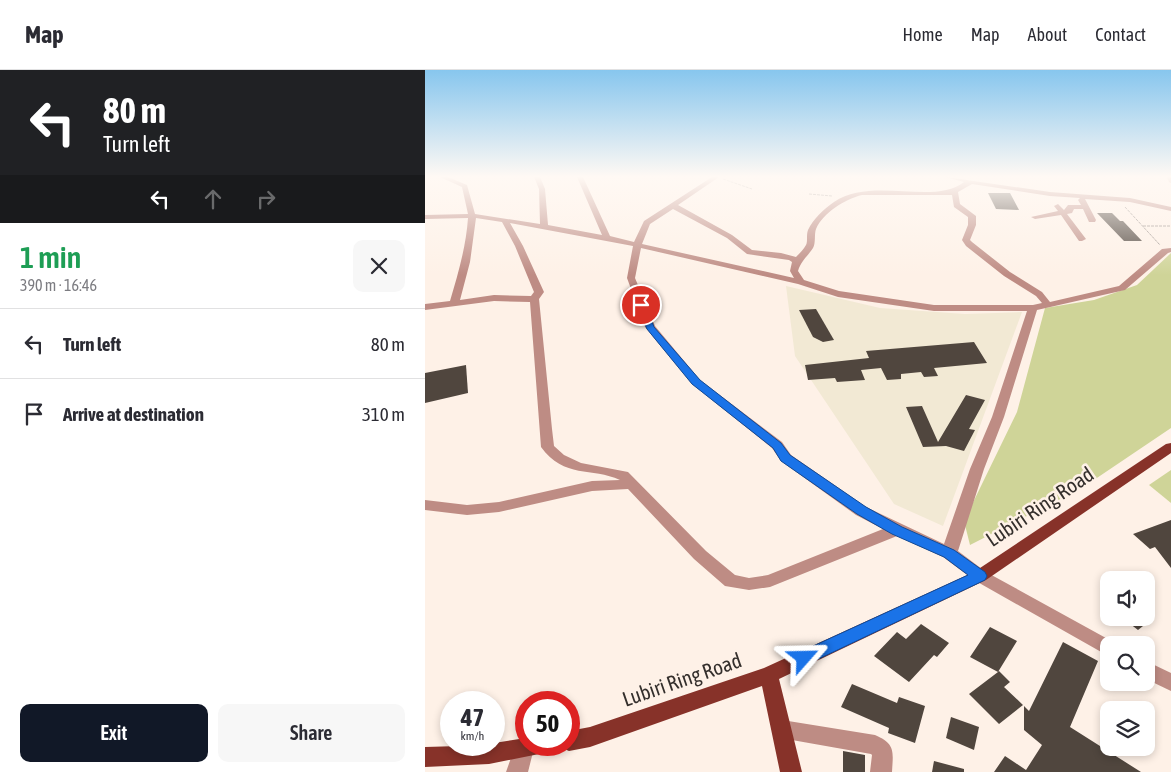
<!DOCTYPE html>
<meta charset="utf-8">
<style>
:root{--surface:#fff;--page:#f7f7f7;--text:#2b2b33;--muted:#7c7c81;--line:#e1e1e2;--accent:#111827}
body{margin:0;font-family:"Asap Condensed",sans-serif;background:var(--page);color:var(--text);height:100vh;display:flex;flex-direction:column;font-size:19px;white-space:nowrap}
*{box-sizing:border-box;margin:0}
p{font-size:16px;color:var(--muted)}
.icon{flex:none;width:28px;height:28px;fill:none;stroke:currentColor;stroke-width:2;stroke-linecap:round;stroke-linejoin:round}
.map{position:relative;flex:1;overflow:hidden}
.side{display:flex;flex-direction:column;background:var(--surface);width:425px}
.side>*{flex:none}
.top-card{background:#202124;color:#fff;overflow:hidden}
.controls{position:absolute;left:675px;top:501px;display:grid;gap:10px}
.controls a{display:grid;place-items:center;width:55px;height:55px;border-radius:10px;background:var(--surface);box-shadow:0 2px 8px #0003;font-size:25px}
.speed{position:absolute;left:15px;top:621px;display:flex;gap:10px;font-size:25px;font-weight:700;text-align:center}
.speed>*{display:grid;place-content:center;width:65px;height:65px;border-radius:50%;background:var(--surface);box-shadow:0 2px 8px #0003;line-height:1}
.speed small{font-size:12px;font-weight:400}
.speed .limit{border:8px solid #d22;background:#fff;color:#111}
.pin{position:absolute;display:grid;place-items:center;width:42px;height:42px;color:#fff;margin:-21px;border:2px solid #fff;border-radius:50%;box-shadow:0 1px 5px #0007}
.me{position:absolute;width:55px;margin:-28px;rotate:65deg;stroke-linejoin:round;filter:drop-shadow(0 0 4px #0008)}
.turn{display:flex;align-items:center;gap:18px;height:105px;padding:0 20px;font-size:22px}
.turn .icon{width:65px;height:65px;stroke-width:2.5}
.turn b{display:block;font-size:35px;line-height:42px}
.lanes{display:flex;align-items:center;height:48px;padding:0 20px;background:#0003;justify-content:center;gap:25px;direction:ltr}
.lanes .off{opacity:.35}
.round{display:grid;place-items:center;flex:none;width:52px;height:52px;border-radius:10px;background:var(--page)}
.summary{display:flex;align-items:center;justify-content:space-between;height:85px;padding:0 20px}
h1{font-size:30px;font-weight:600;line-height:38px;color:#1e9e55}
.button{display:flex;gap:10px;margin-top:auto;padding:10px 20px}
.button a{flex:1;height:58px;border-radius:10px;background:var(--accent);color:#fff;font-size:20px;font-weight:600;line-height:58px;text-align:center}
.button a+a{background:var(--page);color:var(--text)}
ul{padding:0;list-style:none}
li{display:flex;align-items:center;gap:15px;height:70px;padding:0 20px;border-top:1px solid var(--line)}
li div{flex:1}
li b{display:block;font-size:19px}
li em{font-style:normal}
header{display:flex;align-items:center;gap:30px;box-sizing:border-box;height:70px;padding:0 25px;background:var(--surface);border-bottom:1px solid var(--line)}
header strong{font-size:24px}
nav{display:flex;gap:28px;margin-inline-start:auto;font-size:18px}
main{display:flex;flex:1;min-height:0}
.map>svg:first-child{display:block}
.education{fill:#f2e9d4}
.green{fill:#cfd498}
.building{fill:#50463e}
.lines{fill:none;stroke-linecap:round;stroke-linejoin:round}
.path{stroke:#9a918b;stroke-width:1;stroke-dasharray:3 1;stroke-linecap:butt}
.minor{fill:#be8c84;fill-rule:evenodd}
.major{fill:#873229;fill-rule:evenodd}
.route{fill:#1a73e8;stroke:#114b97}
.labels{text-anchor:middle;stroke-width:5;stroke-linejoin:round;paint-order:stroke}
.near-street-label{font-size:21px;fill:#342f2c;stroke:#fef1e7}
</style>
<header>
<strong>Map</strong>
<nav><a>Home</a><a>Map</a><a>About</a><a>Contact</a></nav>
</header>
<main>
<section class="side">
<div class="top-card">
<div class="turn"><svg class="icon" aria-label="left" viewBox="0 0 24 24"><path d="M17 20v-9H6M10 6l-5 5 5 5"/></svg><div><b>80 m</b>Turn left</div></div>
<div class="lanes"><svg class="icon" aria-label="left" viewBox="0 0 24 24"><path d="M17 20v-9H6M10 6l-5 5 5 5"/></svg><svg class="icon off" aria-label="ahead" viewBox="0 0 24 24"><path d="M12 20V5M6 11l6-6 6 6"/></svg><svg class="icon off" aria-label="right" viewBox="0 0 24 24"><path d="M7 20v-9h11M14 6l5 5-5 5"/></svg></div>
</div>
<div class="summary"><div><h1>1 min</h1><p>390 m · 16:46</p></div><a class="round"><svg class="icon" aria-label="close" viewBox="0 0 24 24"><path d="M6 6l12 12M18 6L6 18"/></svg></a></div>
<ul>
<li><svg class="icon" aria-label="left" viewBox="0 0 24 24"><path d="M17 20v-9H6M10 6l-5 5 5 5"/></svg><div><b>Turn left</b></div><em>80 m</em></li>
<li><svg class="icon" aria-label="arrive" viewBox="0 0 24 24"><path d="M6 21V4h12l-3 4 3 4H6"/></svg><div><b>Arrive at destination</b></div><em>310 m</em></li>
</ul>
<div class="button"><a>Exit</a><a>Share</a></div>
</section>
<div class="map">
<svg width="746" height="702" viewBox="0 0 746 702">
<rect width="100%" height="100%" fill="#fef1e7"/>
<path class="education" d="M361,216L455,238L540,244L597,242L518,456L469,434L370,286Z"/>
<g class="green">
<path d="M746,183V358L657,418L545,475L539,451L592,342L620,238L669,230L712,215Z"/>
<path d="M746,400V433L724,415Z"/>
</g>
<g class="building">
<path d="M563,123H585L594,140L571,139Z"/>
<path d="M672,143H687L695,151H698L717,171H699Z"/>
<path d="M391,239L409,270L398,272L388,267L374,240Z"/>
<path d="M549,272L562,293L509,298L513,306L499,307L496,302L476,304V309L462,310L456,298L436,300L440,310L412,312L410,308L383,310L380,295L444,288L441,281Z"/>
<path d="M41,295L43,323L0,333V303Z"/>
<path d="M541,325L560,330L544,359L550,360L539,381L521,376L498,377L481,337L497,336L513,372Z"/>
<path d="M746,450V498L730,477L725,479L708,464Z"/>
<path d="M711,548H728L713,560L704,553Z"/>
<path d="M496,554L524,573L512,587L509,585L484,612L449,586L472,562L481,569Z"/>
<path d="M565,557L592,571L573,602L574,601L585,612L579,617L598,635L574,654L544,624L573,602L545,587Z"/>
<path d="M638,572L673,591L645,657L716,702H569L580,686L601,700L617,675L599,660V636L604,641Z"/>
<path d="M427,614L472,633L474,627L500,636L490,673L463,663L464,658L416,637Z"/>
<path d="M526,647L554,657L549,680L521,668Z"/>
<path d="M418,681L440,685V702H418Z"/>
<path d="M509,691L539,699V702H507Z"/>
</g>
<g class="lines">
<g class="path">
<path d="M298,109L327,119"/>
<path d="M384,124L407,126"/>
<path d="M700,137L735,175"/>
<path d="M718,156H746"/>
</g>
<g class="minor">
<path d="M15,107H23L42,115L50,144L115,154L114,119L109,107H115L120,119L123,155L177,165L152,107H158L185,166L209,172L219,151L287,107H294L253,135L307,165L327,180L356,183L371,187C374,184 379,179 381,175C383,171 381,165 383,160C388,149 399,139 409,132C447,106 509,136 539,112L521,107L625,122L705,128L746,137V141L705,132L660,129L671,150L670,152H664L658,139H649L647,143L642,144L661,169L657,171H654L636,145L610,149L606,147L633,141L629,136L633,134L639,140L643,135H656L653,130L655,128L625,126L547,114L533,122L535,134L551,146V155L545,170L547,172L585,202L617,222L625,232L694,216L737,179L746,178V182L743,183L700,220L612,240L579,347L559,399L533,481L561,502L690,573L692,575H684V586L678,583L549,510L518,487L472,466L345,517L324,520L300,516L269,489L203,419L167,421L74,442L42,445L0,440V430L42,435L74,432L167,411L195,410C167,397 139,409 116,377L105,232L69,231L0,240V234L25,231C33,204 41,177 43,148L0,149V145L43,144L37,117ZM437,125H527L529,137L543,147V155L537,170L541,176L579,206L611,226L617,233L608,235H509L414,221L379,210L373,201C376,191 382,187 388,178C391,173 389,165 391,159C398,143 420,129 437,125ZM248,139L302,168L322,184L364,190L367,192L365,201L369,208L217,174L225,154ZM51,148L77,152L90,176L109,222L106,226L69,225L35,230L45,192ZM85,153L208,176L202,208L220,257L267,314L347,378L356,391L431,445L458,459L343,505L324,508L310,505L281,481L203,402L156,393L139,385L129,376L127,359L114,229L119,222L98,176ZM216,178L373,214L413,227L509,241H602L567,347L545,399L519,474L441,437L366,385L357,372L275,310L230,256L210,208Z"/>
<path d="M742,107H746V113L744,112Z"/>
<path d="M721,591L746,603V621L721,609Z"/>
<path d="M357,650L450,665C471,674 468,682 467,702H445L447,685L446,684L350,667L347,660L350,653Z"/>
<path d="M99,668L101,669V675H108L109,678L103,702H81L92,671Z"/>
</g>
<g class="major">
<path d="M746,373V383L561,510L354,609L377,702H355L337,616L165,677L144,681L137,678L136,675H144V661L165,657L339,598L549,502L741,374Z"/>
<path d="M101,668V675H127L124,682L64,694L0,697V677L69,675V673Z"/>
</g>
</g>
<linearGradient id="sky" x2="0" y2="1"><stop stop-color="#87c6ee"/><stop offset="0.52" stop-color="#fff9f4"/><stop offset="1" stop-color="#fff9f4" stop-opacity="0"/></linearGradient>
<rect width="746" height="205" fill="url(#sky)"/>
<path class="route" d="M216,232L221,235L229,257L275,310L356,373L365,385L441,437L477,457L529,480L560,502L562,506L560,510L385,593L379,596L373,593L371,588L373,583L543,505L519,487L467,464L432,444L356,391L348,378L267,314L222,259L212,235Z"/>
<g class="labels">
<g class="near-street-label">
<text transform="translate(615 437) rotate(-34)" y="7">Lubiri Ring Road</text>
<text transform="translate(257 610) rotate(-19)" y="7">Lubiri Ring Road</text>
</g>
</g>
</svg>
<div class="controls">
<a><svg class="icon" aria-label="sound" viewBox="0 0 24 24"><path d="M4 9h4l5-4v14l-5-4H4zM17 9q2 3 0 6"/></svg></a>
<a><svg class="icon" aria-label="search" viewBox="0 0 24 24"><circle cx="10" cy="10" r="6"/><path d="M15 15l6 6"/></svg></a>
<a><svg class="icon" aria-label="layers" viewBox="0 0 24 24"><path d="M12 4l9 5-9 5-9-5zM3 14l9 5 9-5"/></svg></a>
</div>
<div class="speed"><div>47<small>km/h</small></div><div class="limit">50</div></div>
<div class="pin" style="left:216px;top:235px;background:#d93025"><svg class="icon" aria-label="arrive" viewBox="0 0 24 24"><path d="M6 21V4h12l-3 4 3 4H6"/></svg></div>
<svg class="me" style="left:379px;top:588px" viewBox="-20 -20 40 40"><path d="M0-17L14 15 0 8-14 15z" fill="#1a73e8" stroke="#fff" stroke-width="4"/></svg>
</div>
</main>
